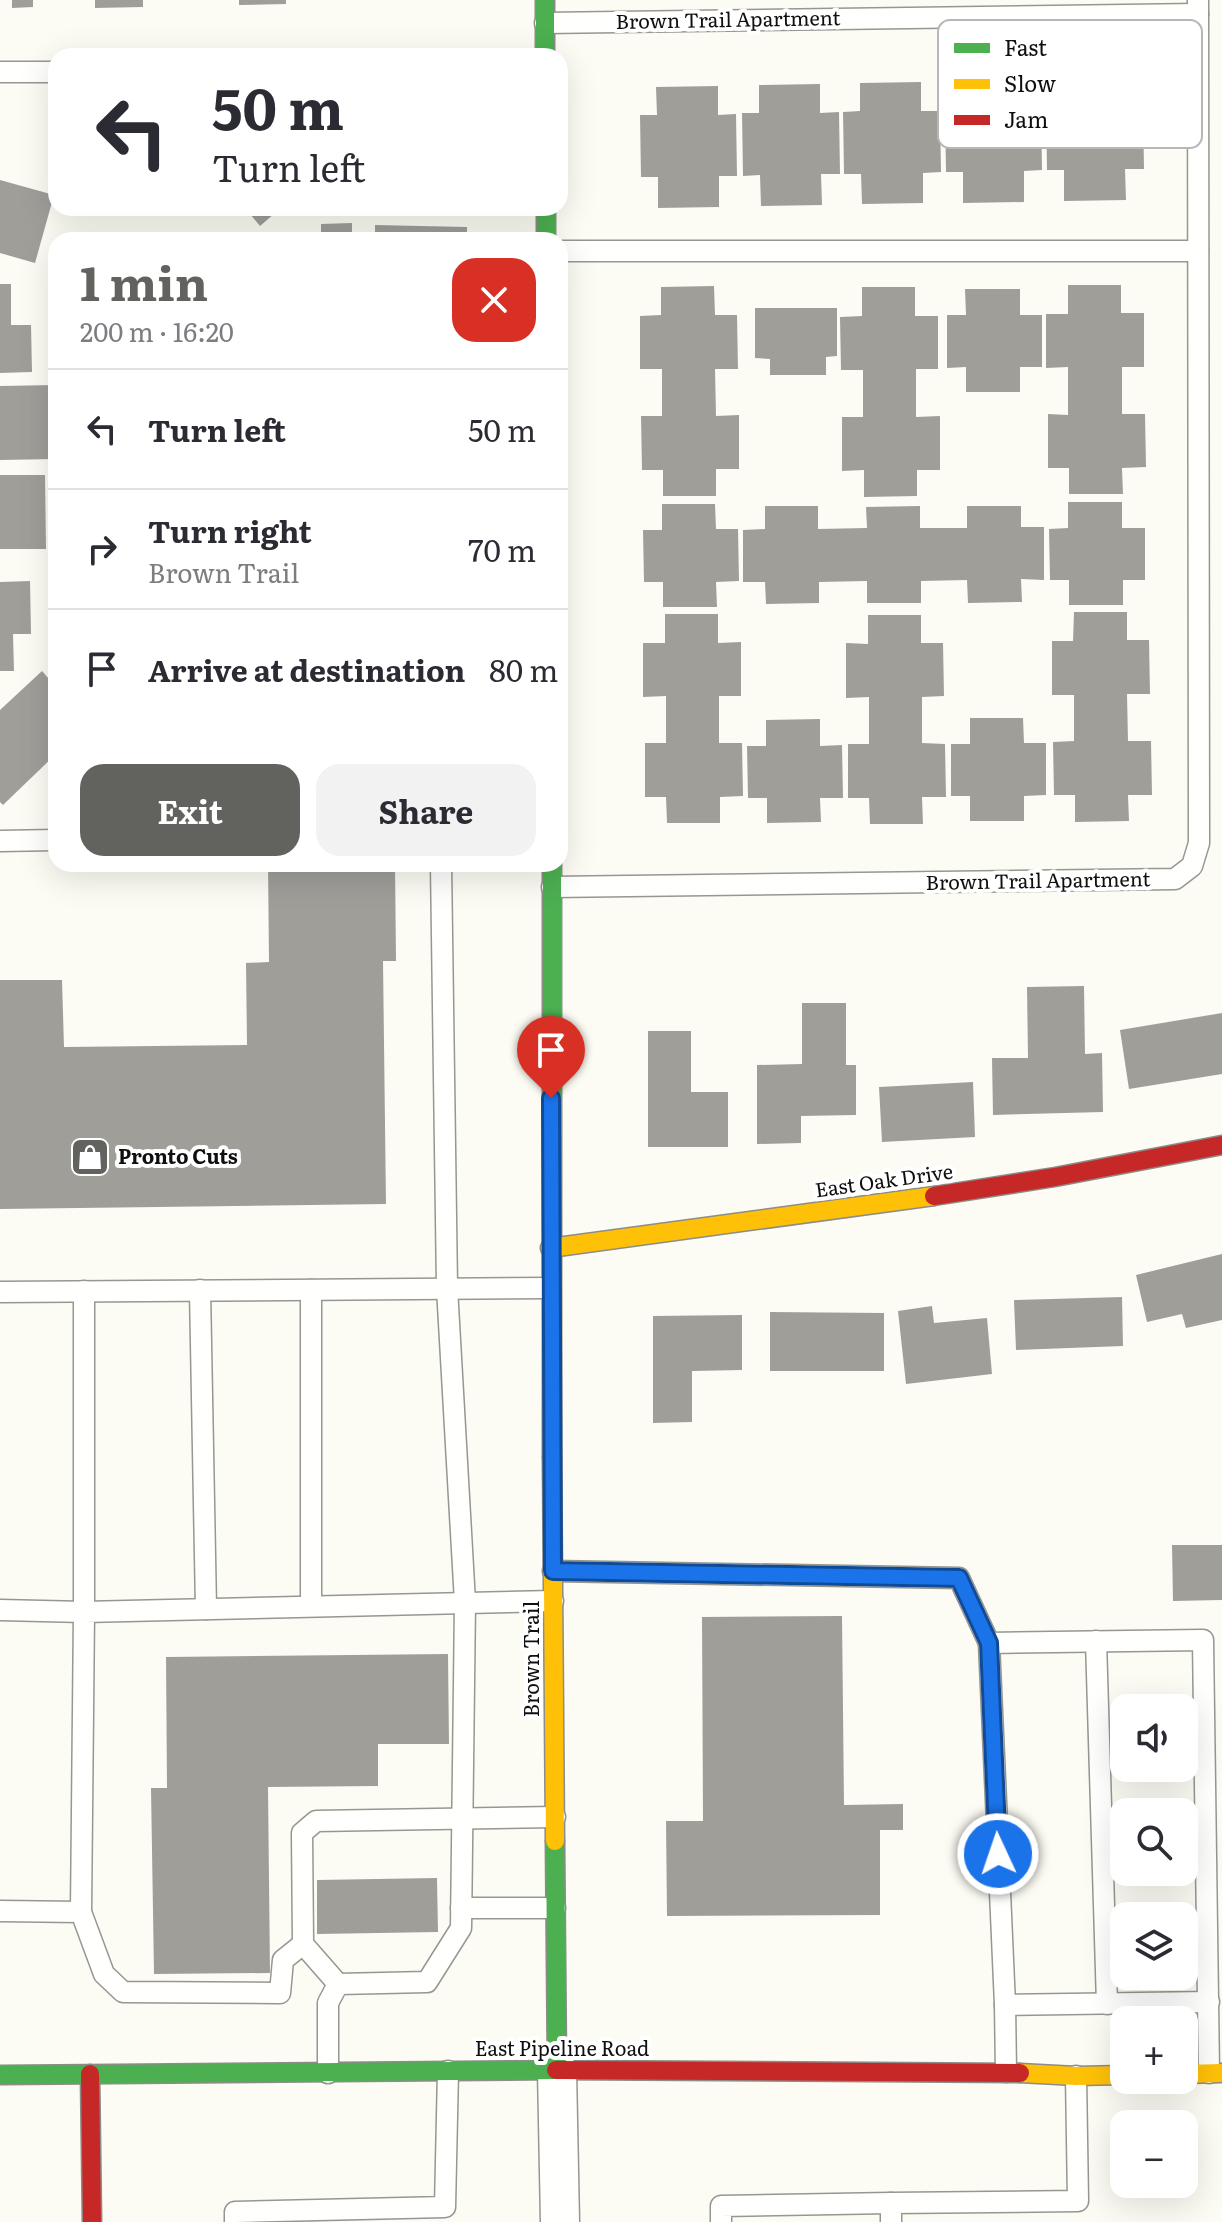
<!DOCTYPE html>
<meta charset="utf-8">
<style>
:root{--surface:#fff;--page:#f2f2f3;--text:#2b2b33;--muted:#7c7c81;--line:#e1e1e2;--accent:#62625f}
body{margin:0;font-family:Literata,serif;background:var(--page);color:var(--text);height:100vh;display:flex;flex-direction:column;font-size:30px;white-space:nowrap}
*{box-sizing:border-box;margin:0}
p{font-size:26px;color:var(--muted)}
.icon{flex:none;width:44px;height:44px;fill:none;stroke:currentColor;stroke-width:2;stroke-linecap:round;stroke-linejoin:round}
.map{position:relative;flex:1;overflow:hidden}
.side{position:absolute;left:48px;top:232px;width:520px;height:640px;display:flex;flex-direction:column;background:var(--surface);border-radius:24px;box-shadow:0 8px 32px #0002}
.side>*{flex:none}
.guide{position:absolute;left:48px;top:48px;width:520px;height:168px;border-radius:24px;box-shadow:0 8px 32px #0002;background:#fff;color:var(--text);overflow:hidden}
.controls{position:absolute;left:1110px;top:1694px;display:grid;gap:16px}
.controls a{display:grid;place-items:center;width:88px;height:88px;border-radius:16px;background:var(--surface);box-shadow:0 8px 32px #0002;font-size:40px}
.pin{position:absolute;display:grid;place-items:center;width:68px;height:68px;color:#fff;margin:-82px -34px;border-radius:50% 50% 50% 0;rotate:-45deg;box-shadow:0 0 8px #0007}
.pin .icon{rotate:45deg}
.me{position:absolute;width:88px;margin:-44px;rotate:357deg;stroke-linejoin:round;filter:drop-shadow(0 0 6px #0008)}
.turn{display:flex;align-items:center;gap:28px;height:168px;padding:0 32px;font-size:36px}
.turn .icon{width:104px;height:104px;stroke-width:2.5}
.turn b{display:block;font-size:56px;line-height:68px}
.round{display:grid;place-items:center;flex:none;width:84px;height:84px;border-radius:24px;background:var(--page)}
.summary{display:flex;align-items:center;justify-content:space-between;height:136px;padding:0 32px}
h1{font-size:48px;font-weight:700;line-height:60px;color:var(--accent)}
.cta{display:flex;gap:16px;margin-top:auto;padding:16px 32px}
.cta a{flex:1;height:92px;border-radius:24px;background:var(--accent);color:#fff;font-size:32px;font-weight:700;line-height:92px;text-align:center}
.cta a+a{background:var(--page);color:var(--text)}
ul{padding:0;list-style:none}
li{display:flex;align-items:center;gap:24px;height:120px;padding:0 32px;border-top:2px solid var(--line)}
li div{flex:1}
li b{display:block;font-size:30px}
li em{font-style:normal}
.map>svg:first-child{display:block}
.building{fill:#a09e99}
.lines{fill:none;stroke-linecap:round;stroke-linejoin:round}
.lane-casing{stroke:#969692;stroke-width:23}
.street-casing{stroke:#969692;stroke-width:41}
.fast-casing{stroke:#8c8c89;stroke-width:21}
.slow-casing{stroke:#8c8c89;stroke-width:21}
.jam-casing{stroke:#8c8c89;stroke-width:21}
.lane{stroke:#fffffd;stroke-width:20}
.street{stroke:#fffffd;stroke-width:38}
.fast{stroke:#4caf50;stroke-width:18}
.slow{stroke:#ffc107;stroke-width:18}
.jam{stroke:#c62828;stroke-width:18}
.route-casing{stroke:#114b97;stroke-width:20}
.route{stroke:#1a73e8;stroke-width:14}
.labels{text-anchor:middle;stroke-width:8;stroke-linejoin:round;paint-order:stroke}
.street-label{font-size:20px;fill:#0f0f0f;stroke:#fff}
.poi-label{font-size:20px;font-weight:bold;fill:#0f0f0f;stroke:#fff;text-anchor:start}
.key{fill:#fff;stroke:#b7b7b7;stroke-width:2}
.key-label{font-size:22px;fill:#0f0f0f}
</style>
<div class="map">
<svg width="1222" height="2222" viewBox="0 0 1222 2222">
<rect width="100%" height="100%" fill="#fcfcf4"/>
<g class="building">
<path d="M12,0H33V7L12,8Z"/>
<path d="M95,0H143V7L95,8Z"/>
<path d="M239,0H286V4L239,5Z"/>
<path d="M1124,79V107H1143L1144,169H1125L1126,200L1064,201V170H1047L1046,108H1063V80Z"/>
<path d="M1023,80V109H1041L1042,170L1024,171V202L963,203V172H946L945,110H962V81Z"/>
<path d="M921,82V111H940L941,172L923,173V203L862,204L861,174H844L843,112L860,111V83Z"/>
<path d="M820,84V113L839,112L840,174H821L822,205L761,206L760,175L743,176L742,113H759V85Z"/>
<path d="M718,86V115L736,114L737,176H719V207L658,208V177H641L640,115H657L656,87Z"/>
<path d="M0,180L54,195L35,263L0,253Z"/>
<path d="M245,208H281L260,226Z"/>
<path d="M352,223V240H321V224Z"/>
<path d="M375,225L467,227V240H375Z"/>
<path d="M0,284H11V325H31L32,372L0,373Z"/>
<path d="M1068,285H1121V313H1144V367H1122V414H1145L1146,467L1122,468L1123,494H1069V468H1048V414L1068,415V367L1046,368V314H1068Z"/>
<path d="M714,286L715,315H737L738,369H715L716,416L739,415V469H716V496H663V470H642L641,416H662V369H640V316L661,315V287Z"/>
<path d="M862,287H915V316H938V369H916V417L940,416V470H917V496L864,497V470L842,471V417H863V370H841L840,317L862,316Z"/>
<path d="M965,289H1020V315H1042V367H1020V392H966V367L947,368V315H966Z"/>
<path d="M755,308H837V356L826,357V375H770V359L755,358Z"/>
<path d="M56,385V459L0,460V386Z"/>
<path d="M0,475H45L46,549H0Z"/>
<path d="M1068,502H1122V528H1145V580H1123V605H1069V580H1050L1049,529L1068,528Z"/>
<path d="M662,504H715L716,529H738L739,581L716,582L717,607H663V582H644L643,530H662Z"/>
<path d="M765,506H818V529L867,528L866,507L920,506V528H967V506H1021V527H1044V580L1021,579L1022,602L968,603L967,580L921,581V603H867V581L819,582V603L766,604L765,582H743V530L765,529Z"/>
<path d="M30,581L31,634H13L14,671H0V582Z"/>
<path d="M1074,612H1127V640H1149L1150,694H1127L1128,741H1151L1152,795H1128L1129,821L1075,822V795H1054L1053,742L1074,741V695H1052V641H1073Z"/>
<path d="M665,614H718V643L741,642V696H719V743H742L743,796L720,797V823H667L666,797H645V743H666V696L643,697V643H665Z"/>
<path d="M868,615H921V643H943L944,696L922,697V743L945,744L946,797H922L923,824H870L869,798H848V744H869V697L846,698V643L868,644Z"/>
<path d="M42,671L56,687V754L3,805L0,802V710Z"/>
<path d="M970,718H1023L1024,743H1046V795L1024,796V821H970V796H951V744H970Z"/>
<path d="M820,719V746L842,745L843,798H820L821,822L767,823V798H748L747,746H766V720Z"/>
<path d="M268,864H395L396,961H383L386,1204L0,1209V980H62L64,1047L247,1045L246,963L269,962Z"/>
<path d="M1084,986L1085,1054L1102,1053L1103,1112L993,1115L992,1058H1028L1027,987Z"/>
<path d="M802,1003H846V1065H856V1115L801,1116V1143L757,1144V1065L802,1064Z"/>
<path d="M1222,1013V1074L1129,1089L1120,1030Z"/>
<path d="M648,1031H691V1092H728V1147H648Z"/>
<path d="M973,1082L975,1137L882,1142L879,1087Z"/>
<path d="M1222,1254V1320L1186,1328L1182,1314L1147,1322L1136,1275Z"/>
<path d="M1122,1297L1123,1346L1016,1350L1014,1300Z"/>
<path d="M932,1306L934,1323L987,1318L992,1374L906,1384L898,1311Z"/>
<path d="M770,1312L884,1313V1371H770Z"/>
<path d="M742,1315V1370L692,1371V1422L653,1423V1316Z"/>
<path d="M1172,1545H1222V1600L1173,1601Z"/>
<path d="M842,1616L844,1805L903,1804V1830H880V1915L667,1916L666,1821H703L702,1617Z"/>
<path d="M448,1654L449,1744H378V1786L268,1787L270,1973L154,1974L151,1788H167L166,1657Z"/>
<path d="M437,1878L438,1932L317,1934V1880Z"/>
</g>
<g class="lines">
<defs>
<g id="lane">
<path d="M545,23L1198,14"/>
<path d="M0,72H56"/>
<path d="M560,251H1198"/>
<path d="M0,841L56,840"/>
<path d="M552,887L1175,879L1192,866L1199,843L1198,0"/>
<path d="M200,1290L206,1609"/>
<path d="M0,1292L550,1288"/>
<path d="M553,1571L959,1578L989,1643L1203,1640L1209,2073"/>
<path d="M311,1606V1290"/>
<path d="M0,1610L84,1612V1291"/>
<path d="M1096,1641L1107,2004"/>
<path d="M989,1643L1005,2005L1209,2002"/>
<path d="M461,1908H555"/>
<path d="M0,1911L81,1912L84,1612L553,1601"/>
<path d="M81,1912L104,1974L123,1992L280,1993L283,1960L303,1944"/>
<path d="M338,1984L303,1944L302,1833L316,1821L555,1817"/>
<path d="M1005,2005L1006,2072"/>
<path d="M328,2073V2003L338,1984L427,1982L461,1928L465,1602L447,1288L441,864"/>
<path d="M235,2222V2212L445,2207L448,2071"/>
<path d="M721,2222V2206L891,2203"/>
<path d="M891,2222V2203L1078,2201L1076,2076"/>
</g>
<path id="street" d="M557,2070L560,2222"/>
<g id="fast">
<path d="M545,0V56"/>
<path d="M546,208V240"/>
<path d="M552,1457V864"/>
<path d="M555,1841L557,2070"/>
<path d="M0,2075L556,2070"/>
</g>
<g id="slow">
<path d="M550,1248L934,1196"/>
<path d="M552,1457L555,1841"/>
<path d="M1020,2073L1076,2076L1124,2075"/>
<path d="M1184,2074L1222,2073"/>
</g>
<g id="jam">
<path d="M934,1196L1055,1177L1222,1145"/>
<path d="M556,2070L1020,2073"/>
<path d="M90,2074L92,2222"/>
</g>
</defs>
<use href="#lane" class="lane-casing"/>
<use href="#street" class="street-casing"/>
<use href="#fast" class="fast-casing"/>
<use href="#slow" class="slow-casing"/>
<use href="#jam" class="jam-casing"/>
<use href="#lane" class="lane"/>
<use href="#street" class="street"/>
<use href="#fast" class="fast"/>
<use href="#slow" class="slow"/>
<use href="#jam" class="jam"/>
</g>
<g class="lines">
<defs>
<path id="route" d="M551,1098L553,1571L959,1578L989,1643L998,1854"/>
</defs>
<use href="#route" class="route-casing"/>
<use href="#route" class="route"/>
</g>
<defs>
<symbol id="shop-square" viewBox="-11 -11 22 22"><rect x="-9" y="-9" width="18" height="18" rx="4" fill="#62625f" stroke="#fff"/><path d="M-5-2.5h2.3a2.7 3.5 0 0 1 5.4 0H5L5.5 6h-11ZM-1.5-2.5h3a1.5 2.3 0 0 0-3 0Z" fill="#fff"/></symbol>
</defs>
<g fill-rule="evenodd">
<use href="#shop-square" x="68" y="1135" width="44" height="44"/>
</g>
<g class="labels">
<g class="street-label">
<text transform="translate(728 20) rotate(-1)" y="7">Brown Trail Apartment</text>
<text transform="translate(1038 881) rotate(-1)" y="7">Brown Trail Apartment</text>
<text transform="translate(884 1181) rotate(-8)" y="7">East Oak Drive</text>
<text transform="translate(532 1659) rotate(-90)" y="7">Brown Trail</text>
<text x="562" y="2056">East Pipeline Road</text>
</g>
<g class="poi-label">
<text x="118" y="1164">Pronto Cuts</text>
</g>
</g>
<rect x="938" y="20" width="264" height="128" rx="12" class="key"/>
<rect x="954" y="43" width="36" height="10" fill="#4caf50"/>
<rect x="954" y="79" width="36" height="10" fill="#ffc107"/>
<rect x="954" y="115" width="36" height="10" fill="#c62828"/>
<g class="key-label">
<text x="1004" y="56">Fast</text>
<text x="1004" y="92">Slow</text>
<text x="1004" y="128">Jam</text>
</g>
</svg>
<div class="controls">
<a><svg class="icon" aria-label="sound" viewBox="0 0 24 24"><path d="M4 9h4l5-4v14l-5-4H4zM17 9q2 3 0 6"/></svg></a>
<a><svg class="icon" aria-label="search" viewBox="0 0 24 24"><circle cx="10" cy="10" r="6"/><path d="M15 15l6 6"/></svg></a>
<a><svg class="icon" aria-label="layers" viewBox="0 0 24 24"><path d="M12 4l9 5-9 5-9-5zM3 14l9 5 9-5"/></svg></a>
<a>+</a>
<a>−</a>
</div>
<div class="pin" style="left:551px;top:1098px;background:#d93025"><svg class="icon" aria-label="arrive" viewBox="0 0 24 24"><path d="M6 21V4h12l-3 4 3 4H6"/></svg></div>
<svg class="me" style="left:998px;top:1854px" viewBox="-20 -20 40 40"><circle r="17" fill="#1a73e8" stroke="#fff" stroke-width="3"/><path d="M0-11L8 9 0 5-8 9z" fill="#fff"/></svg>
<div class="guide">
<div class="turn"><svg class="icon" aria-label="left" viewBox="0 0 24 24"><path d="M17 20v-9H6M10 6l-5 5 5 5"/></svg><div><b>50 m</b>Turn left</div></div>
</div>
<section class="side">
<div class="summary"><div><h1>1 min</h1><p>200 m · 16:20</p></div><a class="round" style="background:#d93025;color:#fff"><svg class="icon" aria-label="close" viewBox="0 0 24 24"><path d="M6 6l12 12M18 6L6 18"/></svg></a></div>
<ul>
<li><svg class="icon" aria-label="left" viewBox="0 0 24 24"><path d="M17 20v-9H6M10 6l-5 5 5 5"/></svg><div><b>Turn left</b></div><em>50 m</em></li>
<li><svg class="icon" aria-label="right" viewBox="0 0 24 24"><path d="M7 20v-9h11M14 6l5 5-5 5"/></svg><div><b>Turn right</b><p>Brown Trail</p></div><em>70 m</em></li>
<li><svg class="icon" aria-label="arrive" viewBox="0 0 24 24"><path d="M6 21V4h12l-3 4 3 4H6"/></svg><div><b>Arrive at destination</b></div><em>80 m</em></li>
</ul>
<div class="cta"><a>Exit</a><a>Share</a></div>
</section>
</div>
